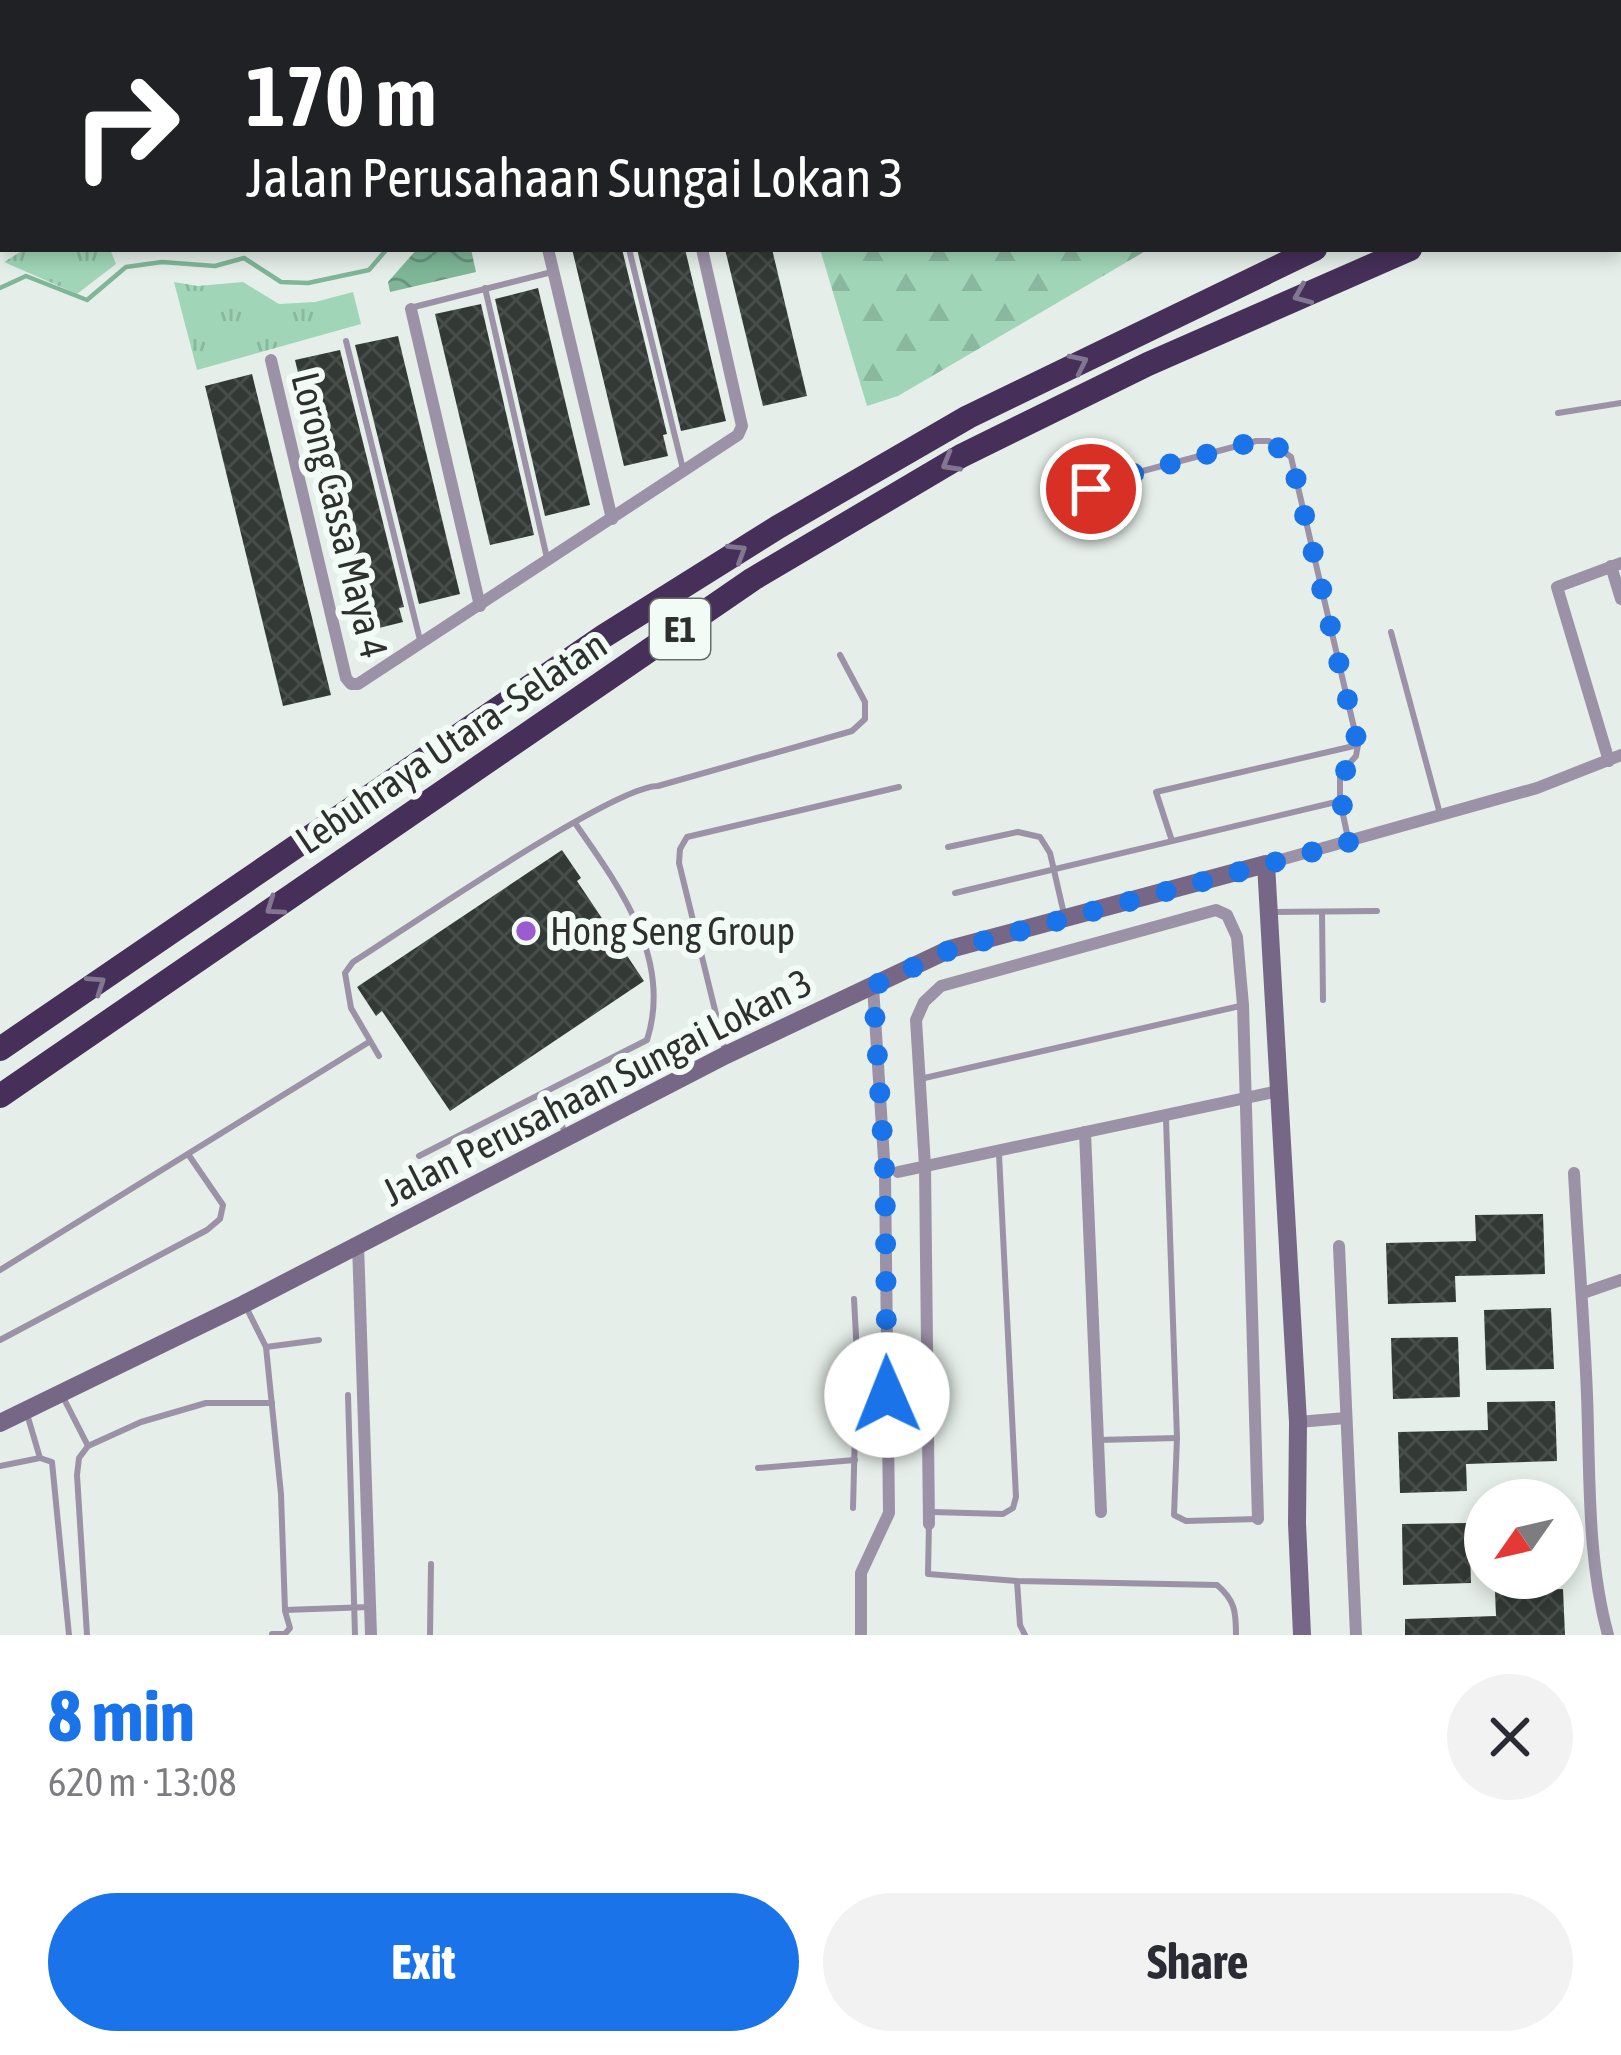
<!DOCTYPE html>
<meta charset="utf-8">
<style>
:root{--surface:#fff;--page:#f2f2f3;--text:#2b2b33;--muted:#7c7c81;--accent:#1a73e8}
body{margin:0;font-family:"Asap Condensed",sans-serif;background:var(--page);color:var(--text);height:100vh;display:flex;flex-direction:column;font-size:45px;white-space:nowrap}
*{box-sizing:border-box;margin:0}
p{font-size:39px;color:var(--muted)}
.icon{flex:none;width:66px;height:66px;fill:none;stroke:currentColor;stroke-width:2;stroke-linecap:round;stroke-linejoin:round}
.map{position:relative;height:1635px;overflow:hidden}
.side{display:flex;flex-direction:column;background:var(--surface);flex:1}
.side>*{flex:none}
.banner{position:absolute;left:0px;top:0px;width:1623px;height:252px;box-shadow:0 6px 18px #0003;background:#202124;color:#fff;overflow:hidden}
.needle{width:78px;rotate:236deg}
.controls{position:absolute;left:1464px;top:1479px;display:grid;gap:24px}
.controls a{display:grid;place-items:center;width:120px;height:120px;border-radius:50%;background:var(--surface);box-shadow:0 6px 18px #0003;font-size:60px}
.pin{position:absolute;display:grid;place-items:center;width:102px;height:102px;color:#fff;margin:-51px;border:6px solid #fff;border-radius:50%;box-shadow:0 3px 12px #0007}
.me{position:absolute;width:132px;margin:-66px;rotate:359deg;stroke-linejoin:round;filter:drop-shadow(0 0 9px #0008)}
.turn{display:flex;align-items:center;gap:42px;height:252px;padding:0 48px;font-size:54px}
.turn .icon{width:156px;height:156px;stroke-width:2.5}
.turn b{display:block;font-size:84px;line-height:102px}
.round{display:grid;place-items:center;flex:none;width:126px;height:126px;border-radius:63px;background:var(--page)}
.headline{display:flex;align-items:center;justify-content:space-between;height:204px;padding:0 48px}
h1{font-size:72px;font-weight:700;line-height:90px;color:var(--accent)}
.action{display:flex;gap:24px;margin-top:auto;padding:24px 48px}
.action a{flex:1;height:138px;border-radius:72px;background:var(--accent);color:#fff;font-size:48px;font-weight:700;line-height:138px;text-align:center}
.action a+a{background:var(--page);color:var(--text)}
.map>svg:first-child{display:block}
.forest{fill:url(#forest-firs)}
.park{fill:url(#park-tufts)}
.water{fill:url(#water-waves)}
.lines{fill:none;stroke-linecap:round;stroke-linejoin:round}
.stream{stroke:#7eb697;stroke-width:4.5}
.building{fill:url(#building-cross-hatch)}
.service{stroke:#9c92a7;stroke-width:6}
.minor{stroke:#9c92a7;stroke-width:12}
.secondary{stroke:#776786;stroke-width:18}
.motorway{stroke:#462f59;stroke-width:24}
.oneway{stroke:#827690}
.route{stroke:#1a73e8;stroke-width:21;stroke-dasharray:0 37.8}
.poi-dot{fill:#9d5bd0;stroke:#f2fbf6;stroke-width:4.5}
.labels{text-anchor:middle;stroke-width:12;stroke-linejoin:round;paint-order:stroke}
.shield{fill:#f2fbf6;stroke:#686d6a;stroke-width:3}
.shield-label{font-size:36px;font-weight:bold;fill:#2d302e}
.street-label{font-size:39px;fill:#2d302e;stroke:#f2fbf6}
.poi-label{font-size:39px;fill:#2d302e;stroke:#f2fbf6;text-anchor:start}
</style>
<div class="map">
<svg width="1621" height="1635" viewBox="0 0 1621 1635">
<defs>
<pattern id="forest-firs" width="22" height="20" patternUnits="userSpaceOnUse" patternTransform="scale(3)"><rect width="22" height="20" fill="#a0d6b7"/><path d="M5 1l3.5 6h-7zM16 11l3.5 6h-7z" fill="#8ab89e"/></pattern>
<pattern id="park-tufts" width="24" height="20" patternUnits="userSpaceOnUse" patternTransform="scale(3)"><rect width="24" height="20" fill="#a0d6b7"/><path d="M3 7l-1-3M5 7V3M7 7l1-3M15 17l-1-3M17 17v-4M19 17l1-3" fill="none" stroke="#8ab89e"/></pattern>
<pattern id="water-waves" width="16" height="10" patternUnits="userSpaceOnUse" patternTransform="scale(3)"><rect width="16" height="10" fill="#7eb697"/><path d="M0 5q4-4 8 0t8 0" fill="none" stroke="#68947c"/></pattern>
<pattern id="building-cross-hatch" width="8" height="8" patternUnits="userSpaceOnUse" patternTransform="scale(3)"><rect width="8" height="8" fill="#333a36"/><path d="M0 0l8 8M0 8l8-8" fill="none" stroke="#484e4b"/></pattern>
</defs>
<rect width="100%" height="100%" fill="#e5eee8"/>
<g class="forest">
<path d="M473,0H1621V42L1620,3Z"/>
<path d="M820,249H1149L898,396L867,406Z"/>
</g>
<g class="park">
<path d="M25,249H110L116,264L77,294L4,262Z"/>
<path d="M174,282L198,286L243,282L279,304L315,302L353,292L361,324L197,370Z"/>
</g>
<path class="water" d="M417,249H471L476,272L390,292L388,282Z"/>
<g class="lines">
<g class="stream">
<path d="M419,0L422,3"/>
<path d="M1104,0L1110,3"/>
<path d="M928,3L932,0"/>
<path d="M1620,16H1621"/>
<path d="M0,288L26,276L87,300L126,267L162,262L215,266L244,258L281,282L308,283L369,270L387,249"/>
</g>
</g>
<g class="building">
<path d="M572,249H622L667,434L663,435L668,456L624,466Z"/>
<path d="M637,249H685L726,421L681,431Z"/>
<path d="M725,249H772L807,396L763,406Z"/>
<path d="M538,288L590,505L545,516L495,299Z"/>
<path d="M481,304L534,535L490,545L435,314Z"/>
<path d="M398,336L460,594L419,604L355,345Z"/>
<path d="M340,350L404,607L399,608L403,622L359,633L295,360Z"/>
<path d="M252,374L331,695L283,706L205,386Z"/>
<path d="M562,850L581,878L577,881L644,981L450,1111L382,1011L376,1016L357,987Z"/>
<path d="M1543,1214L1545,1274L1455,1276L1456,1302L1388,1304L1386,1243L1476,1241L1475,1215Z"/>
<path d="M1551,1308L1554,1369L1486,1370L1484,1310Z"/>
<path d="M1458,1337L1460,1397L1393,1399L1391,1338Z"/>
<path d="M1555,1401L1557,1461L1466,1464L1467,1491L1400,1493L1398,1432L1488,1430L1487,1402Z"/>
<path d="M1469,1523L1471,1583L1403,1585L1402,1524Z"/>
<path d="M1563,1589L1565,1635H1405V1619L1496,1616L1495,1591Z"/>
</g>
<g class="lines">
<g class="service">
<path d="M0,50L3,54"/>
<path d="M0,111L3,109"/>
<path d="M0,145L3,143"/>
<path d="M629,249L683,469"/>
<path d="M485,288L547,558"/>
<path d="M414,307L552,272"/>
<path d="M346,341L420,640"/>
<path d="M1558,413L1621,403"/>
<path d="M1391,632L1440,814"/>
<path d="M1340,801L1348,838"/>
<path d="M1172,841L1156,792L1358,745"/>
<path d="M948,847L1018,832L1040,837L1050,853L1064,914"/>
<path d="M955,893L1340,801V774L1356,756L1358,745L1291,457L1269,441H1256L1105,481L1091,489L1084,502"/>
<path d="M1272,912L1377,911"/>
<path d="M1322,912L1323,1000"/>
<path d="M725,1051L679,863L680,849L687,837L899,787"/>
<path d="M379,1056L351,1008L345,973L353,962C404,930 613,786 658,786L852,731L865,719V702L840,655"/>
<path d="M920,1079L1240,1006"/>
<path d="M545,1092L565,1132"/>
<path d="M1166,1119L1177,1438L1174,1515L1186,1521L1258,1519"/>
<path d="M419,1156L647,1040C673,959 619,886 575,823"/>
<path d="M0,1270L369,1042"/>
<path d="M854,1299L857,1355"/>
<path d="M246,1307L266,1347L281,1494L285,1610L369,1607"/>
<path d="M0,1340L207,1230L220,1219L223,1205L188,1154"/>
<path d="M266,1347L319,1340"/>
<path d="M348,1395L355,1635"/>
<path d="M63,1397L88,1446L79,1458L77,1475L87,1635"/>
<path d="M1098,1440L1177,1438"/>
<path d="M88,1446L141,1422L206,1403H272"/>
<path d="M40,1458L52,1462L69,1635"/>
<path d="M0,1466L40,1458L27,1414"/>
<path d="M758,1468L855,1460"/>
<path d="M853,1508L857,1355L886,1356"/>
<path d="M932,1512L1003,1514L1013,1508L1016,1497L999,1154"/>
<path d="M929,1524L928,1574L1017,1581L1217,1585C1235,1600 1236,1612 1236,1635"/>
<path d="M1017,1581L1020,1625L1025,1635"/>
<path d="M272,1634H285L290,1628L285,1611"/>
<path d="M430,1635L431,1564"/>
</g>
<g class="minor">
<path d="M50,0L52,3"/>
<path d="M548,249L612,519"/>
<path d="M411,309L480,606"/>
<path d="M271,360L346,678L351,684H358L738,435L742,426L702,249"/>
<path d="M1611,566L1621,599"/>
<path d="M1609,761L1557,587L1621,563"/>
<path d="M1266,864L1537,788L1621,755"/>
<path d="M1085,1132L1101,1512"/>
<path d="M898,1172L1278,1091"/>
<path d="M1574,1173C1578,1247 1584,1321 1587,1395C1590,1475 1587,1558 1608,1635"/>
<path d="M358,1244L371,1635"/>
<path d="M1339,1246L1356,1635"/>
<path d="M1583,1293L1621,1280"/>
<path d="M1298,1422L1346,1418"/>
<path d="M929,1524L925,1166L916,1020L924,1002L941,986L1216,910L1227,915L1237,937L1243,1005L1258,1519"/>
<path d="M861,1635V1573L889,1513L885,1175L873,986"/>
</g>
<path class="secondary" d="M0,1423L244,1304L726,1055L950,949L1266,864L1298,1422L1297,1523L1302,1635"/>
<g class="motorway">
<path d="M1620,119H1621"/>
<path d="M1620,159H1621"/>
<path d="M0,1049L604,636L778,527L968,417L1315,249"/>
<path d="M0,1096L753,579L961,456L1148,364L1410,249"/>
</g>
</g>
<defs><path id="oneway-chevron" d="M-2-3.5L2.5 0L-2 3.5" fill="none" stroke-width="1.6" stroke-linecap="round" stroke-linejoin="round" transform="scale(3)"/></defs>
<g class="oneway">
<use href="#oneway-chevron" transform="translate(1302 295) rotate(157)"/>
<use href="#oneway-chevron" transform="translate(1079 363) rotate(-26)"/>
<use href="#oneway-chevron" transform="translate(950 463) rotate(150)"/>
<use href="#oneway-chevron" transform="translate(738 552) rotate(-32)"/>
<use href="#oneway-chevron" transform="translate(274 907) rotate(145)"/>
<use href="#oneway-chevron" transform="translate(97 984) rotate(-34)"/>
</g>
<g class="lines">
<path class="route" d="M887,1395L885,1175L873,986L950,950L1349,842L1338,781L1356,756L1358,745L1291,457L1269,441H1256L1106,481L1091,489"/>
</g>
<circle class="poi-dot" cx="526" cy="931" r="12"/>
<g class="labels">
<rect class="shield" x="650" y="599" width="60" height="60" rx="9"/>
<g class="shield-label">
<text x="680" y="642">E1</text>
</g>
<g class="street-label">
<text transform="translate(340 515) rotate(76)" y="14">Lorong Cassa Maya 4</text>
<text transform="translate(451 742) rotate(-34)" y="14">Lebuhraya Utara–Selatan</text>
<text transform="translate(597 1087) rotate(-27)" y="14">Jalan Perusahaan Sungai Lokan 3</text>
</g>
<g class="poi-label">
<text x="550" y="945">Hong Seng Group</text>
</g>
</g>
</svg>
<div class="controls">
<a><svg class="needle" viewBox="-14 -14 28 28"><path d="M0-13l5 13h-10z" fill="#e53935"/><path d="M0 13l5-13h-10z" fill="#7c7c81"/></svg></a>
</div>
<div class="pin" style="left:1091px;top:489px;background:#d93025"><svg class="icon" aria-label="arrive" viewBox="0 0 24 24"><path d="M6 21V4h12l-3 4 3 4H6"/></svg></div>
<svg class="me" style="left:887px;top:1395px" viewBox="-20 -20 40 40"><circle r="19" fill="#fff"/><path d="M0-13L10 11 0 6-10 11z" fill="#1a73e8"/></svg>
<div class="banner">
<div class="turn"><svg class="icon" aria-label="right" viewBox="0 0 24 24"><path d="M7 20v-9h11M14 6l5 5-5 5"/></svg><div><b>170 m</b>Jalan Perusahaan Sungai Lokan 3</div></div>
</div>
</div>
<section class="side">
<div class="headline"><div><h1>8 min</h1><p>620 m · 13:08</p></div><a class="round"><svg class="icon" aria-label="close" viewBox="0 0 24 24"><path d="M6 6l12 12M18 6L6 18"/></svg></a></div>
<div class="action"><a>Exit</a><a>Share</a></div>
</section>
